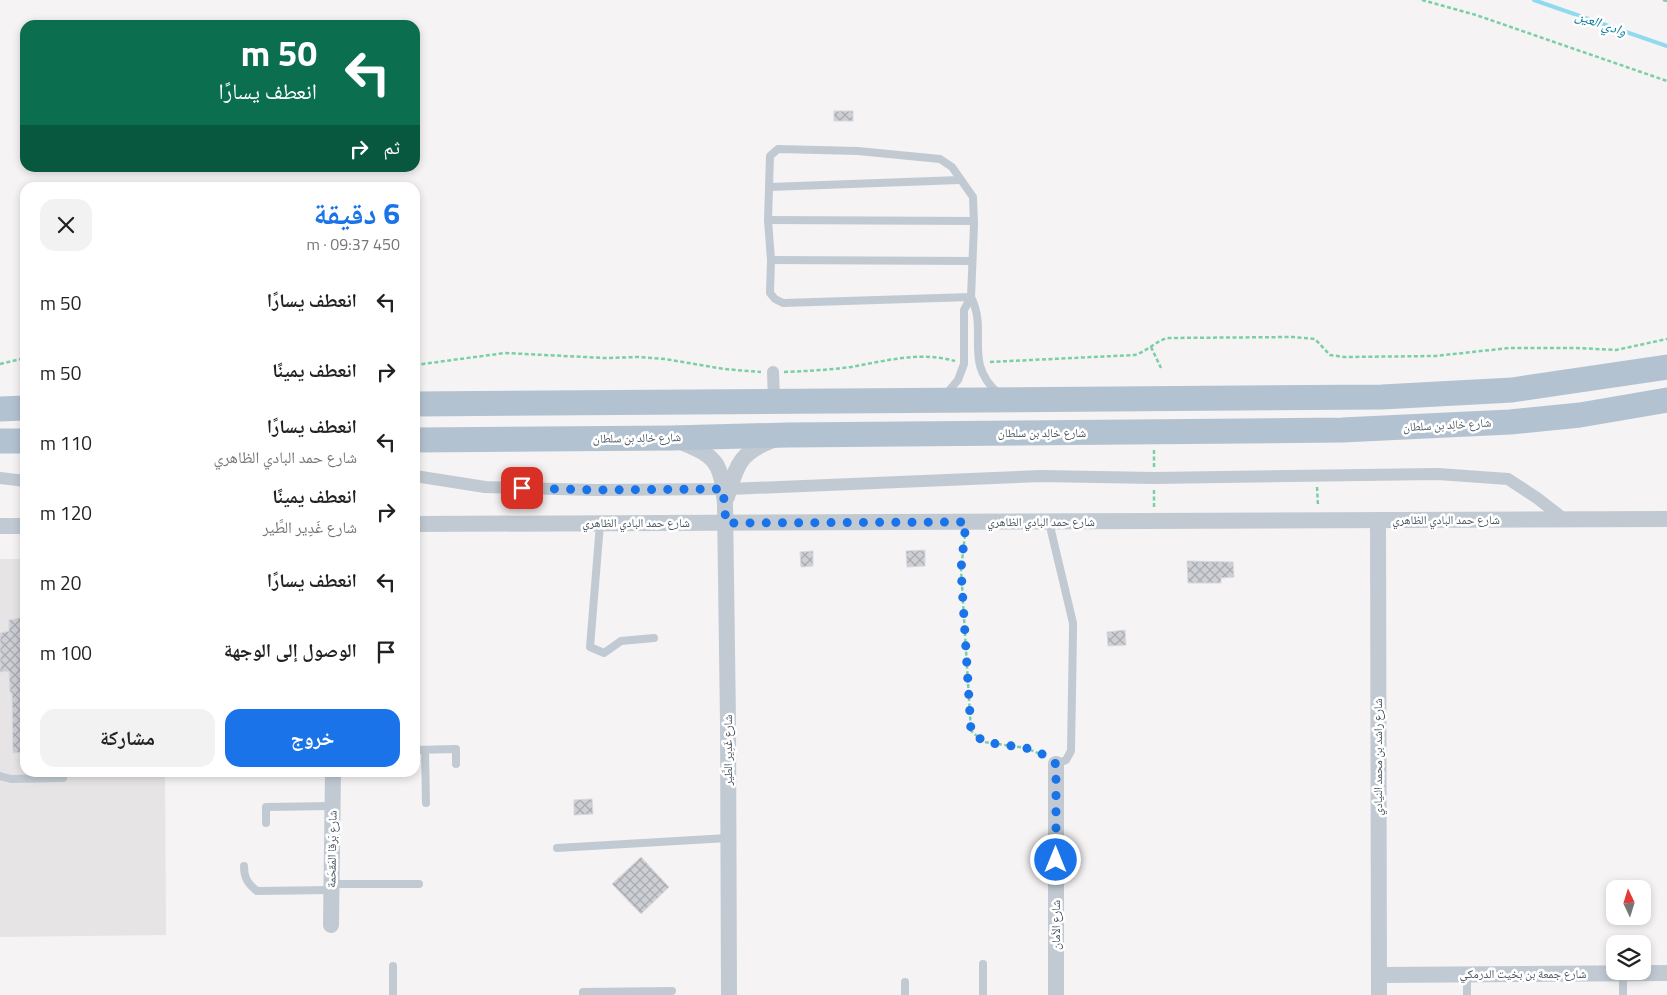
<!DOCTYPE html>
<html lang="ar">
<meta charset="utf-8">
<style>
:root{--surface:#fff;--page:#f2f2f2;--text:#222;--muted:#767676;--accent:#1a73e8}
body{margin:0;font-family:"Titillium Web","Noto Naskh Arabic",sans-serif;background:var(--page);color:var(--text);direction:rtl;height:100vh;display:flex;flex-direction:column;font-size:19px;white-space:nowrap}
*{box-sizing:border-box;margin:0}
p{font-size:16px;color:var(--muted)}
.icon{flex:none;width:28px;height:28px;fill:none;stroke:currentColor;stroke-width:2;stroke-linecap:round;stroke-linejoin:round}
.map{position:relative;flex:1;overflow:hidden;direction:ltr}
.sheet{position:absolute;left:20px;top:182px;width:400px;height:595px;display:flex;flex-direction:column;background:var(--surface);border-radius:15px;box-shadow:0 2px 8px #0003;direction:rtl}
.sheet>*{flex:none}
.guide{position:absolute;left:20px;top:20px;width:400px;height:152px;border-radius:15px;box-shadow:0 2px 8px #0003;direction:rtl;background:#0b6e4f;color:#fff;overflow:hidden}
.needle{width:32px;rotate:356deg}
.tools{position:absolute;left:1606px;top:880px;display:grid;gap:10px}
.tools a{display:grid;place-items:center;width:45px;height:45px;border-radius:10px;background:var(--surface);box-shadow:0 2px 8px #0003;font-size:25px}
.pin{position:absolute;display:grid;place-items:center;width:42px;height:42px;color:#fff;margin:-21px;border-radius:10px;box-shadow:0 2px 8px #0006}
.me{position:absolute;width:55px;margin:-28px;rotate:0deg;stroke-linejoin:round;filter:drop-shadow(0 0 4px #0008)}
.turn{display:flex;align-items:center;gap:18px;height:105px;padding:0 20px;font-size:22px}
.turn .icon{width:65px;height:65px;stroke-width:2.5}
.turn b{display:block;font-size:35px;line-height:42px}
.then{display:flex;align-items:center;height:48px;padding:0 20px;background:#0003;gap:10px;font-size:19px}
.round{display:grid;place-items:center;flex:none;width:52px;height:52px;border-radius:15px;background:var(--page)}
.head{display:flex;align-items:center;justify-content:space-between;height:85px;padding:0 20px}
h1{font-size:30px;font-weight:700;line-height:38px;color:var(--accent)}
.primary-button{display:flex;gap:10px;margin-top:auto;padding:10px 20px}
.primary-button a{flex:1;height:58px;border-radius:15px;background:var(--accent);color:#fff;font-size:20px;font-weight:700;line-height:58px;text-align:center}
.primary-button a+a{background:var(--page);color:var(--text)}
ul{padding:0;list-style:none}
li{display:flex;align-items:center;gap:15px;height:70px;padding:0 20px}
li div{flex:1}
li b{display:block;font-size:19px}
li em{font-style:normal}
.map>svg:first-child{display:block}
.education{fill:#e6e4e5}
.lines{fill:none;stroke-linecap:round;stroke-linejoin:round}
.stream{stroke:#90daee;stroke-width:4}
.building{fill:url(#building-cross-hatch);stroke:#d7d9de}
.path{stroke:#7ad0a6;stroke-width:2.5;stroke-dasharray:4 2.5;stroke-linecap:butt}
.service{stroke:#c1cad2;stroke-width:8}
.pedestrian{stroke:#c1cad2;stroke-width:12}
.minor{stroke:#c1cad2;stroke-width:16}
.primary{stroke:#b3c2d1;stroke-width:25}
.route{stroke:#1a73e8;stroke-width:9;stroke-dasharray:0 16.2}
.labels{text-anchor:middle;stroke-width:5;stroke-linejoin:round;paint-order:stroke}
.street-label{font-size:12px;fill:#4a5661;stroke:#fff}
.water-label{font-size:14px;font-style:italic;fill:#0c7c9b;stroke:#fff}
</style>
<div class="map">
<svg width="1667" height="995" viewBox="0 0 1667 995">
<defs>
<pattern id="building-cross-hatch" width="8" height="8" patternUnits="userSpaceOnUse" patternTransform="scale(1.25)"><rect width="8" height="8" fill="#cdcfd5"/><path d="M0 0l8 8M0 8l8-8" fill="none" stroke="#a8abb0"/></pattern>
</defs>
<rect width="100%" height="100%" fill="#f5f3f3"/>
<path class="education" d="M0,559H25V772L165,773L166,935L0,937Z"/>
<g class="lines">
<path class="stream" d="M1534,0L1667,46"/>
</g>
<g class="building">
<rect x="834" y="111" width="19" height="10"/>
<path d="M925,550V566L907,567L906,551Z"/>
<path d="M813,551V566L801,567L800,552Z"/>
<path d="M1187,561L1233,562L1234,577L1221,578V583H1188Z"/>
<path d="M25,617V752L13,753L12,693L10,692L9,671L0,672V633L9,631V620Z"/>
<path d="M1125,630L1126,645L1108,646L1107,632Z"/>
<path d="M592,799L593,814L574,815V800Z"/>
<path d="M641,857L669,887L641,914L612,884Z"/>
</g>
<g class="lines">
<g class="path">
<path d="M1422,0L1476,15L1667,81"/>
<path d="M1663,0L1667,1"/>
<path d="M1151,347L1161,368"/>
<path d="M990,362L1135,355C1147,351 1155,342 1167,338L1293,337L1315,339L1330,355L1344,357L1435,356L1509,348H1577L1616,350L1667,339"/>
<path d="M0,364L25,358"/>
<path d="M415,365L505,353L605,358L639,357L665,359L724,369L761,372"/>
<path d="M784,372C807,371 829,370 851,367C885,361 920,351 955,361"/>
<path d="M1154,450V467"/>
<path d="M1317,487L1318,506"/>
<path d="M1154,490V507"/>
<path d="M965,535L961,569L971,731L984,742L1026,748L1045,756"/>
</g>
<g class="service">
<path d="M778,149L858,151L940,159L952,167L973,197L974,225L971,297L783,303L775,299L770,293L771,260L768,220L770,156Z"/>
<path d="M769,187L960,180"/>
<path d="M768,220L974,221"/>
<path d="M771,260L972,261"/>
<path d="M947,393L958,380L964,364V310L971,297C989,333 962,362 999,394"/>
<path d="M1049,522L1073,623V631L1071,751L1066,760L1056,764"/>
<path d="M600,524L590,647L604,653L621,641L654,638"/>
<path d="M415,750L456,749V764"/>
<path d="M425,750L426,803"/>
<path d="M0,776L11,779L63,778"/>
<path d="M266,823V807L332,806"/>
<path d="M557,848L728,838"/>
<path d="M244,866C244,878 248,884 257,891L331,890"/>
<path d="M331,884H419"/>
<path d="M393,966V995"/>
<path d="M1623,973V995"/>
<path d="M1467,974V995"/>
<path d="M905,982V995"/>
<path d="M583,995V992L672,991"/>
<path d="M983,995V964"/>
</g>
<g class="pedestrian">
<path d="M773,372L774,401"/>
<path d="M415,476L485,487L595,490L730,489L1041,476L1154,478L1438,474L1508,479L1537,498L1564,519"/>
<path d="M0,478L25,481"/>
</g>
<g class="minor">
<path d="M681,442C719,457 721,465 725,504L728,722L729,995"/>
<path d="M727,497C737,465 739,453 773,440"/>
<path d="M1378,520L1379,995"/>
<path d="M415,524L1667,519"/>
<path d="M0,526H25"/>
<path d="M1056,764V995"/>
<path d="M331,925L333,772"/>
<path d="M1379,975L1667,973"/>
</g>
<g class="primary">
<path d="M415,404L1382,397L1512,390L1667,367"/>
<path d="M0,409L25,408"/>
<path d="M415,440L671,438L788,435L1342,430L1510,422L1580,415L1667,400"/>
<path d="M0,441H25"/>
</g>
</g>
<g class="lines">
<path class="route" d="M522,488L595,490L723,489L726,523L966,522L961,569L971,731L984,742L1026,748L1042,754L1056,764V860"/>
</g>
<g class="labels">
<g class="street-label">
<text transform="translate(1447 425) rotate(-3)" y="4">شارع خالِد بن سلطان</text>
<text x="1042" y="437">شارع خالِد بن سلطان</text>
<text transform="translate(637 438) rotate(-1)" y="4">شارع خالِد بن سلطان</text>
<text x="1446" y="524">شارع حمد البادي الظاهري</text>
<text x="1041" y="526">شارع حمد البادي الظاهري</text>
<text x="636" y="527">شارع حمد البادي الظاهري</text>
<text transform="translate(728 750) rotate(-90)" y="4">شارع غَدِير الطَّير</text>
<text transform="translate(1378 757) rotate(-90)" y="4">شارع راشد بن محمد النيادي</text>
<text transform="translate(332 849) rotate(-89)" y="4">شارع بَرقا المَقحَمة</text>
<text transform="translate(1056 925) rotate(-90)" y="4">شارع الأمان</text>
<text x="1523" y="978">شارع جمعة بن بخيت الدرمكي</text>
</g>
<g class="water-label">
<text transform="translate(1601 23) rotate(19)" y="5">وادي العين</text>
</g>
</g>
</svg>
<div class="tools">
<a><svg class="needle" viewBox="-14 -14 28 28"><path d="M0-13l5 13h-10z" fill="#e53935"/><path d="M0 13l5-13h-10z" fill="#767676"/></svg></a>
<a><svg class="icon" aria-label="layers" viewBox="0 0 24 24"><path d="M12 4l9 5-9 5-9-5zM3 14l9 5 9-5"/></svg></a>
</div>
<div class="pin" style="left:522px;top:488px;background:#d93025"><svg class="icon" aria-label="arrive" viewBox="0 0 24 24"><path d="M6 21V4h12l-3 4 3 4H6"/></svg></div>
<svg class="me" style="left:1056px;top:860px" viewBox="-20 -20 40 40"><circle r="17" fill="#1a73e8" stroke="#fff" stroke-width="3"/><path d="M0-11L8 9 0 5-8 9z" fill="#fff"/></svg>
<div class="guide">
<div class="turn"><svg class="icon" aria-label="left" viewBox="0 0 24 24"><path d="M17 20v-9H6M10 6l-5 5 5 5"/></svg><div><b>50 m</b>انعطف يسارًا</div></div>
<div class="then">ثم<svg class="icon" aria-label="right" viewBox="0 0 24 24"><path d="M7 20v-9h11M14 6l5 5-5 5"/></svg></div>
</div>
<section class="sheet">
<div class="head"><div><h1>6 دقيقة</h1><p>450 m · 09:37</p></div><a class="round"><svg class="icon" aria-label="close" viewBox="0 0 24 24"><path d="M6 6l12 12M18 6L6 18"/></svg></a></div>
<ul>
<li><svg class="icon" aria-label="left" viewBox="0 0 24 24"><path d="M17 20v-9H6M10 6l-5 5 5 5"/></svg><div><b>انعطف يسارًا</b></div><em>50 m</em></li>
<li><svg class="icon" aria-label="right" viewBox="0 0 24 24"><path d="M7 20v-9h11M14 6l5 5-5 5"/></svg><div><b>انعطف يمينًا</b></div><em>50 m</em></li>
<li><svg class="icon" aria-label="left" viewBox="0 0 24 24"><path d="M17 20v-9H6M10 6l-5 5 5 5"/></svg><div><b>انعطف يسارًا</b><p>شارع حمد البادي الظاهري</p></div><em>110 m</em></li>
<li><svg class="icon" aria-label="right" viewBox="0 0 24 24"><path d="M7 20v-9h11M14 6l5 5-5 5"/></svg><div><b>انعطف يمينًا</b><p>شارع غَدِير الطَّير</p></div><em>120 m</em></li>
<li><svg class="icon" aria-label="left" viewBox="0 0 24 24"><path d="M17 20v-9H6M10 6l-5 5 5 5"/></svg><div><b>انعطف يسارًا</b></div><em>20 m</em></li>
<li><svg class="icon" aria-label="arrive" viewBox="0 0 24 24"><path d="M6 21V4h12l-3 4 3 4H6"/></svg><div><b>الوصول إلى الوجهة</b></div><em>100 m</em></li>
</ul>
<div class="primary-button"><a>خروج</a><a>مشاركة</a></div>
</section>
</div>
